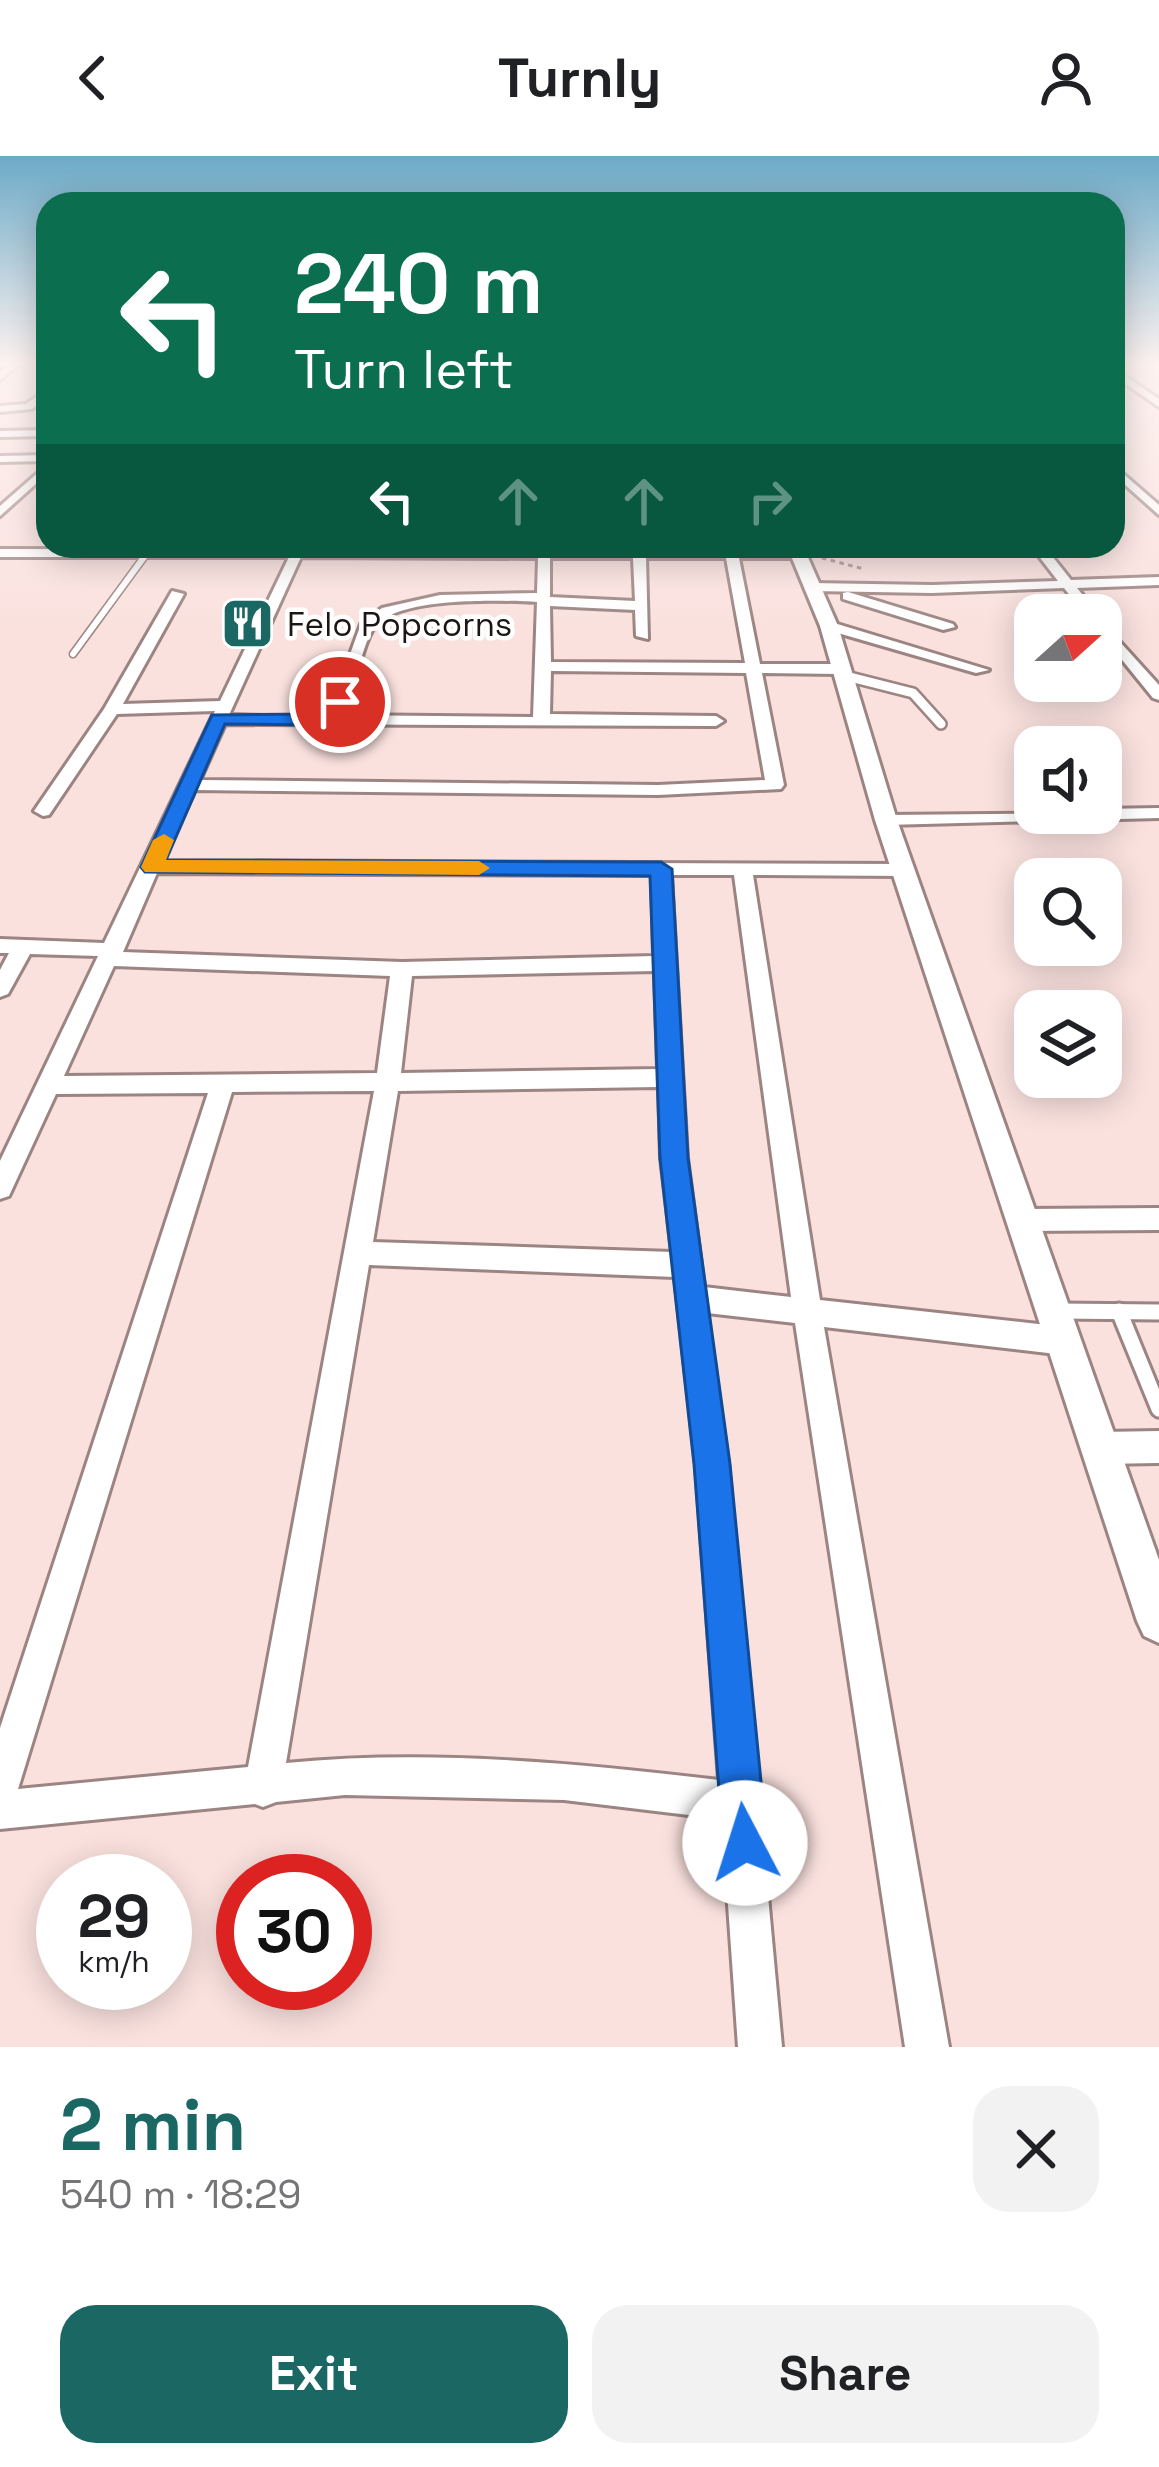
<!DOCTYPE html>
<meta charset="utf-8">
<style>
:root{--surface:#fff;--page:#f2f2f2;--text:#202124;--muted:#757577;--accent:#1b6764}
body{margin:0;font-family:"Space Grotesk",sans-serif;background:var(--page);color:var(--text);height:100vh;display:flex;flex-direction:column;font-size:45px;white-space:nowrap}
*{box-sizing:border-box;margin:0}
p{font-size:39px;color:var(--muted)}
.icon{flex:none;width:66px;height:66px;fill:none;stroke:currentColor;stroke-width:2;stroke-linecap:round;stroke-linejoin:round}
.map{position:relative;height:1891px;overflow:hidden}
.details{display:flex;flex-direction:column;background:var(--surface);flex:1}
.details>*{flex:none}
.hud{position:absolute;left:36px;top:36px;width:1089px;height:366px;border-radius:36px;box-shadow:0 6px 30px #0003;background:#0b6e4f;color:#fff;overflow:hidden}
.needle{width:78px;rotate:69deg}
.tools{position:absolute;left:1014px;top:438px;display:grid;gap:24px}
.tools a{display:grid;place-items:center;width:108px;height:108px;border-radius:24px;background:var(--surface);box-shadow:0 6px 30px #0003;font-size:60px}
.speed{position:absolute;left:36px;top:1698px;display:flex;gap:24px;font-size:60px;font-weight:700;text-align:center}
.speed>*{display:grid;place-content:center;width:156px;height:156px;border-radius:50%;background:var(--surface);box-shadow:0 6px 30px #0003;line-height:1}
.speed small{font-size:30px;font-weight:400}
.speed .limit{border:18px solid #d22;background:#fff;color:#111}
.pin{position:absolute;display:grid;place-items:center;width:102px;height:102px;color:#fff;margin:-51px;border:6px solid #fff;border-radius:50%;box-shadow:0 3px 12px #0007}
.me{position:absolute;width:132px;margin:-66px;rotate:355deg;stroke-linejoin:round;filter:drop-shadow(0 0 9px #0008)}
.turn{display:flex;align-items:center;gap:42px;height:252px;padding:0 60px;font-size:54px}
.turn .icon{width:156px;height:156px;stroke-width:2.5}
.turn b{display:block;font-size:84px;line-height:102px}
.lanes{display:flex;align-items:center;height:114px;padding:0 60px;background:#0003;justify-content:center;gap:60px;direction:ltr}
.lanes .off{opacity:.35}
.round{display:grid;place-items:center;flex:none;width:126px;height:126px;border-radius:36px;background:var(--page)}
.head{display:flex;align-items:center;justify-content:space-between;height:204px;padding:0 60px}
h1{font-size:72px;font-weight:700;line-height:90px;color:var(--accent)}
.action{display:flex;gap:24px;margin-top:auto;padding:24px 60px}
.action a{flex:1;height:138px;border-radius:36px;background:var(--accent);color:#fff;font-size:48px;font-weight:700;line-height:138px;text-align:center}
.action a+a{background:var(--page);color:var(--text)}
header{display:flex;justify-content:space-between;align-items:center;height:156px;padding:0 60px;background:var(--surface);font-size:54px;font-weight:700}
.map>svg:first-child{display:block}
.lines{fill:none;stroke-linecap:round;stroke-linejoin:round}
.service-far2-casing{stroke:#9b8482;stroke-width:9}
.service-far1-casing{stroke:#9b8482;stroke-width:14}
.service-casing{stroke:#9b8482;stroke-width:21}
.minor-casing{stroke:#9b8482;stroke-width:6}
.tertiary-casing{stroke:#9b8482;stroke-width:6}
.path{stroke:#a59391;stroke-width:3;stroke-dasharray:4.5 4.5;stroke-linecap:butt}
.service-far2{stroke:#fff;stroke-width:6}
.service-far1{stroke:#fff;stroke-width:9}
.service{stroke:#fff;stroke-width:15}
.minor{fill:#fff;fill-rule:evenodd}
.tertiary{fill:#fff;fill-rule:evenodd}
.route{fill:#1a73e8;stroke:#114b97;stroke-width:3}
.slow{fill:#f59e0b}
.labels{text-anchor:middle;stroke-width:9;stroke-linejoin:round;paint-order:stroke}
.far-poi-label{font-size:33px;fill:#1d1514;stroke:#fff;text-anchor:start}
</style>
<header><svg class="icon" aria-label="back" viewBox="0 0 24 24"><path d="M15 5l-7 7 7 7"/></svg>Turnly<svg class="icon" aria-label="person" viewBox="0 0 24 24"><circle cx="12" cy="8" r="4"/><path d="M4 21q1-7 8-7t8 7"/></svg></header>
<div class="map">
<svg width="1159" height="1891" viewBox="0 0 1159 1891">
<rect width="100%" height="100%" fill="#fae1de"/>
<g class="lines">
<defs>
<path id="service-far2" d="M73,498L147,397"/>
<path id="service-far1" d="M842,519L913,537L941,568"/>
<g id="service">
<path d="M1058,1155L1159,1156"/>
<path d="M1119,1155L1159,1253"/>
</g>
<g id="minor">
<path d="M10,208H19L0,224V216Z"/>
<path d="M1113,212L1159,243V251L1113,219Z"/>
<path d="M48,233V241L32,253L0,256V250L26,248Z"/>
<path d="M48,274V280L0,281V275Z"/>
<path d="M48,299V305L0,306V300Z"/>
<path d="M48,308V317L0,360V350Z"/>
<path d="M1113,309L1159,349V359L1113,318Z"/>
<path d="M633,390H645L646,394H798L804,398L798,402H739L760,508H839L847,513L839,518L762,517L784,629L781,633L658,639L195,634L162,705L903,708L913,714L903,720L753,719L820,1144L1065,1171L1075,1175L1079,1185L1075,1195L1065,1199L824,1171L949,1891H905L795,1167L707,1157L728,1308L782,1891H738L722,1663L564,1644L345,1639L276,1646L263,1651L255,1648L0,1673V1572L208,937L56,938L9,1040L0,1043V1005L98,800L30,798L8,838L0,841V814L9,797H0V783L104,787L215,555L117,558L49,659L43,660L34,655L104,553L172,435L184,438L123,548L220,545L289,401H0V393L633,394ZM301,401L538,402L537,437L440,439L382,452L361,468L333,545L323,555L304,561L229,559ZM550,402H633L635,445L550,441ZM646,402H726L745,507L551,506L550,450L635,454L636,480L648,483ZM537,446L533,561L337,559C359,535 357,500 373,473C393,440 502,444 537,446ZM551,515L746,517L765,624L658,629L200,624L225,568L716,570L724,565L716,560L550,558ZM157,717L652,719L654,800L402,806L123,796ZM671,719H734L791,1141L704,1131L687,1002ZM114,810L390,820L377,917L64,920ZM655,815L658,913L401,917L412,820ZM659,931L661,1002L672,1096L373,1086L398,935ZM374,935L248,1611L18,1633L232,936ZM369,1109L675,1121L696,1308L719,1624C576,1607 430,1593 286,1607Z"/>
<path d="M1031,390H1044L1071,424L1159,421V429L1077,432L1099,459H1085L1064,432L932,437L812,435L805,431L812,427L932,429L1058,425Z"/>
<path d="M848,436L953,468L955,471L943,474L843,443V437Z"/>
<path d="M1101,465L1159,529V544L1153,542L1101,478Z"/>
<path d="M824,467H834L989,514L976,517L824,473Z"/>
<path d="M1159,652V662L886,669L877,664L886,659L1101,657V653Z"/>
<path d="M1159,1052V1074L1026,1075L1017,1072L1013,1064L1017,1056L1026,1053Z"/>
<path d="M1159,1275V1307L1102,1308L1091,1303L1086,1292L1091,1281L1102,1276Z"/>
</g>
<path id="tertiary" d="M787,390H803L838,470L897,664L1159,1404V1487L1144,1480L1137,1465L875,664L820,470Z"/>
</defs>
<use href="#service-far2" class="service-far2-casing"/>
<use href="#service-far1" class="service-far1-casing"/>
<use href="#service" class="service-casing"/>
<use href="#minor" class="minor-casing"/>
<use href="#tertiary" class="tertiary-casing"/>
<path class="path" d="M822,402L864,413"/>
<use href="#service-far2" class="service-far2"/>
<use href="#service-far1" class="service-far1"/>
<use href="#service" class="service"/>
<use href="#minor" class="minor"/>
<use href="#tertiary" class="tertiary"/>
</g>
<linearGradient id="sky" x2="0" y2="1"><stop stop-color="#6caac7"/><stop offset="0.44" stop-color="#fdf2f0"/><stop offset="1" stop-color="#fdf2f0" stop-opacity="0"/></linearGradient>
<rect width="1159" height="473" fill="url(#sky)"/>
<path class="route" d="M334,542L349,546L321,569L225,568L166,704L661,706L672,713L688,1002L730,1308L767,1687L761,1702L745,1709L729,1702L723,1687L694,1308L660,1002L650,720L145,716L141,711L212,559L316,558Z"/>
<path class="slow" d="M164,678L174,684L166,704L479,705L490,712L479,719L145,716L141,711L153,684Z"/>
<defs>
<symbol id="restaurant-square" viewBox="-11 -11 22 22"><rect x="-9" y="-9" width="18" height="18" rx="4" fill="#1b6764" stroke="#fff"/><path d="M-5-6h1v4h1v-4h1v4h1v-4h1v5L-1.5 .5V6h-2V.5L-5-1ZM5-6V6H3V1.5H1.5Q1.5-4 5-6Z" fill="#fff"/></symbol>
</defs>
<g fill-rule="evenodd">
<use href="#restaurant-square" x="218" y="438" width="59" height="59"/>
</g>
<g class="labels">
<g class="far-poi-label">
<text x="287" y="480">Felo Popcorns</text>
</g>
</g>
</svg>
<div class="tools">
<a><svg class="needle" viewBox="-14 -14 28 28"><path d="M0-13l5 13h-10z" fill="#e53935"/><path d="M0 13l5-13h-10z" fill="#757577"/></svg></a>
<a><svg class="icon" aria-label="sound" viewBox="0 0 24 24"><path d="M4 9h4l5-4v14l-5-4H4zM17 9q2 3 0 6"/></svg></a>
<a><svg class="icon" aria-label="search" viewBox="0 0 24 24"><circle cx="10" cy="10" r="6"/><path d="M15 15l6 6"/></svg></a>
<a><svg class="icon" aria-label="layers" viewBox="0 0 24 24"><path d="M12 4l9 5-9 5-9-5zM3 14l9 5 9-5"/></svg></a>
</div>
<div class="speed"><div>29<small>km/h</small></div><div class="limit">30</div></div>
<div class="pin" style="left:340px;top:546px;background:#d93025"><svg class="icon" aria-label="arrive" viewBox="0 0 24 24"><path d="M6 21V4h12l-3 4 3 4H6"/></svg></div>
<svg class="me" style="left:745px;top:1687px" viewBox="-20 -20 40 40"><circle r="19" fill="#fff"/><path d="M0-13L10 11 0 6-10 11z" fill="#1a73e8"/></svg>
<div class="hud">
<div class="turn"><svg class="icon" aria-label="left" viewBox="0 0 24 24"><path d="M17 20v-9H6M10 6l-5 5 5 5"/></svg><div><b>240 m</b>Turn left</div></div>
<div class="lanes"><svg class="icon" aria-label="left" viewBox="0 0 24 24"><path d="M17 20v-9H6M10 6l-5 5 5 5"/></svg><svg class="icon off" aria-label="ahead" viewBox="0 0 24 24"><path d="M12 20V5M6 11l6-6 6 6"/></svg><svg class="icon off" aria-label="ahead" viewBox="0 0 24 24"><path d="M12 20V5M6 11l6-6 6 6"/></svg><svg class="icon off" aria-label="right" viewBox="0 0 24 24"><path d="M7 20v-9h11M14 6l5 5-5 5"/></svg></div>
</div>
</div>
<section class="details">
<div class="head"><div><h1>2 min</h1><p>540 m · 18:29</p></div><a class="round"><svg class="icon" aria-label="close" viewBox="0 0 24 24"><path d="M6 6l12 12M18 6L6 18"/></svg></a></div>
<div class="action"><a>Exit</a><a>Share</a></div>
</section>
